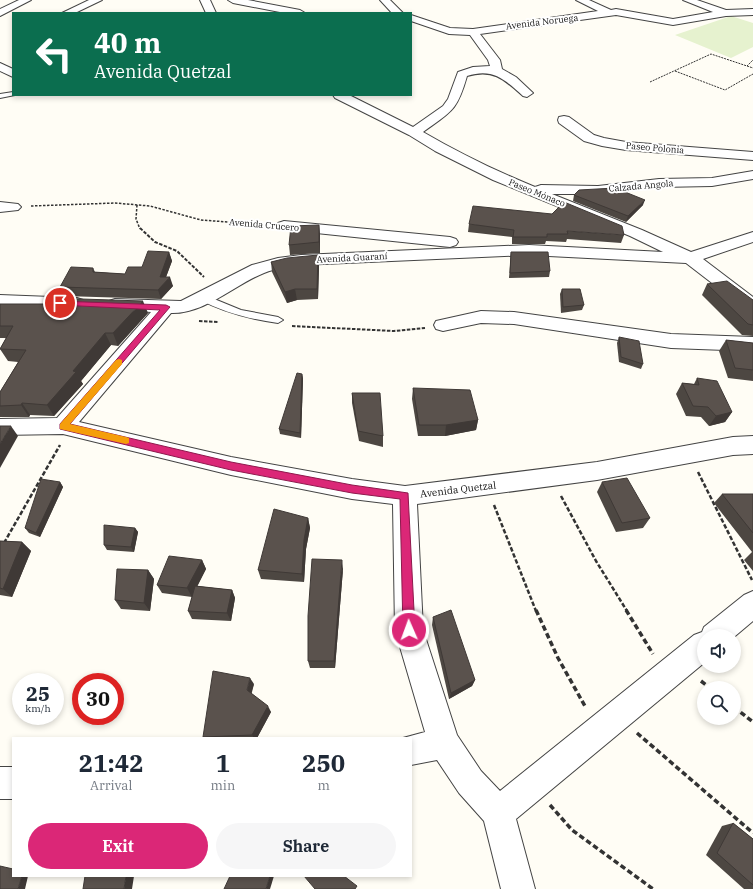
<!DOCTYPE html>
<meta charset="utf-8">
<style>
:root{--surface:#fff;--page:#f6f6f7;--text:#1f2937;--muted:#747a83;--accent:#db2777}
body{margin:0;font-family:"IBM Plex Serif",serif;background:var(--page);color:var(--text);height:100vh;display:flex;flex-direction:column;font-size:15px;white-space:nowrap}
*{box-sizing:border-box;margin:0}
p{font-size:13px;color:var(--muted)}
.icon{flex:none;width:22px;height:22px;fill:none;stroke:currentColor;stroke-width:2;stroke-linecap:round;stroke-linejoin:round}
.map{position:relative;flex:1;overflow:hidden}
.drawer{position:absolute;left:12px;top:737px;width:400px;height:140px;display:flex;flex-direction:column;background:var(--surface);border-radius:0px;box-shadow:0 2px 6px #0003}
.drawer>*{flex:none}
.hud{position:absolute;left:12px;top:12px;width:400px;height:84px;border-radius:0px;box-shadow:0 2px 6px #0003;background:#0b6e4f;color:#fff;overflow:hidden}
.buttons{position:absolute;left:697px;top:629px;display:grid;gap:8px}
.buttons a{display:grid;place-items:center;width:44px;height:44px;border-radius:50%;background:var(--surface);box-shadow:0 2px 6px #0003;font-size:20px}
.speed{position:absolute;left:12px;top:673px;display:flex;gap:8px;font-size:20px;font-weight:700;text-align:center}
.speed>*{display:grid;place-content:center;width:52px;height:52px;border-radius:50%;background:var(--surface);box-shadow:0 2px 6px #0003;line-height:1}
.speed small{font-size:10px;font-weight:400}
.speed .limit{border:6px solid #d22;background:#fff;color:#111}
.pin{position:absolute;display:grid;place-items:center;width:34px;height:34px;color:#fff;margin:-17px;border:2px solid #fff;border-radius:50%;box-shadow:0 1px 4px #0007}
.me{position:absolute;width:44px;margin:-22px;rotate:358deg;stroke-linejoin:round;filter:drop-shadow(0 0 3px #0008)}
.turn{display:flex;align-items:center;gap:14px;height:84px;padding:0 16px;font-size:18px}
.turn .icon{width:52px;height:52px;stroke-width:2.5}
.turn b{display:block;font-size:28px;line-height:34px}
.eta{display:flex;justify-content:space-evenly;align-items:center;height:68px;text-align:center}
.eta b{font-size:24px;font-weight:800;line-height:28px}
.button{display:flex;gap:8px;margin-top:auto;padding:8px 16px}
.button a{flex:1;height:46px;border-radius:24px;background:var(--accent);color:#fff;font-size:16px;font-weight:800;line-height:46px;text-align:center}
.button a+a{background:var(--page);color:var(--text)}
.map>svg:first-child{display:block}
.pitch{fill:#e6f2cf}
.lines{fill:none;stroke-linecap:round;stroke-linejoin:round}
.service-casing{stroke:#444;stroke-width:2}
.minor-casing{stroke:#444;stroke-width:2}
.path-far4{stroke:#333;stroke-width:1;stroke-dasharray:2 1;stroke-linecap:butt}
.path-far3{stroke:#333;stroke-width:1.5;stroke-dasharray:2.5 1.5;stroke-linecap:butt}
.path-far2{stroke:#333;stroke-width:2;stroke-dasharray:3.5 1.5;stroke-linecap:butt}
.path-far1{stroke:#333;stroke-width:2.5;stroke-dasharray:4.5 2;stroke-linecap:butt}
.path{stroke:#333;stroke-width:3.5;stroke-dasharray:5.5 3;stroke-linecap:butt}
.service{fill:#fff;fill-rule:evenodd}
.minor{fill:#fff;fill-rule:evenodd}
.wall{fill:#4d4742}
.shaded-wall{fill:#3f3936}
.building{fill:#5a524d;stroke:#3f3936}
.route{fill:#db2777;stroke:#8e194d}
.slow{fill:#f59e0b}
.labels{text-anchor:middle;stroke-width:4;stroke-linejoin:round;paint-order:stroke}
.far-street-label{font-size:9px;fill:#111;stroke:#fff}
.street-label{font-size:10px;fill:#111;stroke:#fff}
</style>
<div class="map">
<svg width="753" height="889" viewBox="0 0 753 889">
<rect width="100%" height="100%" fill="#fffdf5"/>
<path class="pitch" d="M731,16L753,23V47L731,58L675,35Z"/>
<g class="lines">
<defs>
<g id="service">
<path d="M13,92V95H15L0,98V94Z"/>
<path d="M202,294L241,310L278,317L283,320L278,323C250,319 224,313 199,299L198,297Z"/>
</g>
<g id="minor">
<path d="M19,0H31L0,16V9Z"/>
<path d="M89,0H102L75,13H62Z"/>
<path d="M200,0H210L216,13H206Z"/>
<path d="M228,0H248L300,10L305,13H285L233,3Z"/>
<path d="M380,0H390L403,13H392Z"/>
<path d="M576,0H589L611,10L616,9L673,19L713,12L683,0H697L726,10L753,9V15L726,16L673,25L616,15L480,34L500,60L502,69L516,77L533,93L527,97L523,96C504,79 493,68 467,76C457,111 452,111 423,132C459,153 496,171 535,187L541,185L598,186L659,179L712,178L753,171V179L712,186L659,187L598,194H552L642,230L691,252L753,232V242L703,259L753,297V312L747,310L686,263L529,255L301,265C289,267 276,268 264,273C234,285 205,314 171,313L79,422L231,457L352,479L405,486L597,462L733,437L753,436V454L733,455L597,480L417,504L423,630L457,735L481,771L500,791L694,635L702,632L704,627L744,595L753,591V621L734,637L704,636V663L516,819L535,889H501L484,821L459,793L437,760L411,765V738H403L425,732L395,630L393,504L352,499L231,475L63,434L0,435V419L57,418L151,312L109,309L106,305L109,301L115,299L181,301L252,265L278,258L301,255L529,245L663,252L630,236L493,180L435,151L409,135L335,98L333,95H349L413,127L443,106L448,99L458,72L473,67L490,66L488,60L470,35L449,34L411,21V15L450,28L473,29L598,11Z"/>
<path d="M0,63L13,69V77L0,71Z"/>
<path d="M564,116L569,117L594,135L604,138L626,142L753,152V160L626,150L602,146L584,141L559,123L558,120L559,117Z"/>
<path d="M0,202L18,204L21,207L18,210L0,212Z"/>
<path d="M284,221L450,237L456,239L458,242L456,245L450,247L278,229L276,226L278,223Z"/>
<path d="M0,295L77,298L83,300L86,304L83,308L77,310L0,307Z"/>
<path d="M481,311L514,312L671,334L753,337V351L671,348L514,324L481,323L443,331L436,329L434,325L436,321Z"/>
<rect x="0" y="767" width="13" height="32"/>
</g>
</defs>
<use href="#service" class="service-casing"/>
<use href="#minor" class="minor-casing"/>
<g class="path-far4">
<path d="M747,66L753,68"/>
<path d="M675,71L725,90L753,74"/>
<path d="M650,82L711,54L747,66L753,60"/>
</g>
<g class="path-far3">
<path d="M137,205L136,219L140,229"/>
<path d="M31,206L115,203L150,206L201,220L268,225"/>
</g>
<g class="path-far2">
<path d="M140,228L155,242L177,251L204,277"/>
<path d="M199,321L219,322"/>
<path d="M292,326L394,331L425,328"/>
</g>
<g class="path-far1">
<path d="M698,472L752,580"/>
<path d="M561,496L596,561L627,611"/>
<path d="M494,505L536,611"/>
<path d="M4,543L60,445"/>
</g>
<g class="path">
<path d="M536,610L558,658L586,708"/>
<path d="M626,610L653,654"/>
<path d="M701,681L710,688"/>
<path d="M734,707L753,722"/>
<path d="M637,733L753,833"/>
<path d="M550,805L572,830L653,889"/>
</g>
<use href="#service" class="service"/>
<use href="#minor" class="minor"/>
</g>
<g class="wall">
<path d="M574,195L643,205L626,222L573,201Z"/>
<path d="M469,224L624,235L621,243L567,239L566,242L546,241L545,244H512V237L468,232Z"/>
<path d="M319,225L320,236V253L290,255L289,245Z"/>
<path d="M169,252L172,261L166,277L173,286L161,299L64,296L60,287L93,268L95,272L125,274L142,267Z"/>
<path d="M511,252L550,271L549,277L509,278Z"/>
<path d="M318,255L319,266L318,299L297,300L287,303L272,272L271,262Z"/>
<path d="M707,284L753,300V336L742,335L702,295Z"/>
<path d="M562,289L584,305L582,310L561,313L560,294Z"/>
<path d="M0,304L148,313L118,346L111,345L81,381L83,384L54,416L30,415L29,417H0V392L18,362L8,361L0,349L6,338H0Z"/>
<path d="M619,337L643,364L641,369L619,362L617,343Z"/>
<path d="M726,340L753,343V381L728,378L719,351Z"/>
<path d="M302,374L303,379L301,438L280,434L279,429Z"/>
<path d="M697,378L732,412L725,422L709,426L701,417L686,416L676,394L682,383L694,384Z"/>
<path d="M413,388L478,420L476,430L445,436H418L412,399Z"/>
<path d="M352,393L383,436V447L359,441L352,403Z"/>
<path d="M60,482L63,487L40,537L29,533L25,528Z"/>
<path d="M602,482L650,518L643,528L616,532L597,492Z"/>
<path d="M722,494L753,495V571L744,560L752,552L714,503Z"/>
<path d="M308,518L310,528L306,549L304,582L261,579L258,570Z"/>
<path d="M135,528L138,532L134,552L107,550L104,545Z"/>
<path d="M0,541L22,542L31,551L12,597L0,595Z"/>
<path d="M202,560L206,569L197,586L232,590L235,598L231,621L192,619L188,611L192,597L162,593L157,585Z"/>
<path d="M343,569L335,668H310L308,661Z"/>
<path d="M148,570L154,579L150,611L121,609L115,600Z"/>
<path d="M433,617L475,680L472,686L449,699L432,625Z"/>
<path d="M254,684L251,693L271,712L257,738H204L203,737Z"/>
<path d="M733,823L753,839V889H744L706,855L722,826Z"/>
</g>
<g class="shaded-wall">
<path d="M645,200L643,205L626,222L628,216Z"/>
<path d="M319,225L320,236V253L319,242Z"/>
<path d="M169,252L172,261L163,285L170,277L173,286L161,299L158,290L160,277Z"/>
<path d="M318,255L319,266L318,299L317,289Z"/>
<path d="M295,289L297,300L287,303L285,292Z"/>
<path d="M143,301L148,313L118,346L113,333Z"/>
<path d="M105,333L111,345L81,381L83,384L54,416L47,405L73,371Z"/>
<path d="M302,374L303,379L301,438L300,433Z"/>
<path d="M22,403L30,415L29,417L21,405Z"/>
<path d="M732,412L725,422L709,426L716,416Z"/>
<path d="M478,420L476,430L445,436L446,425Z"/>
<path d="M11,426L18,436L0,468V444Z"/>
<path d="M60,482L63,487L40,537L36,533Z"/>
<path d="M308,518L310,528L306,549L304,582L302,574L304,540Z"/>
<path d="M135,528L138,532L134,552L131,547Z"/>
<path d="M22,542L31,551L12,597L3,589Z"/>
<path d="M202,560L206,569L192,597L187,588Z"/>
<path d="M342,560L343,569L335,668L334,661Z"/>
<path d="M148,570L154,579L150,611L144,603Z"/>
<path d="M232,590L235,598L231,621L227,613Z"/>
<path d="M250,678L254,684L251,696L247,690Z"/>
<path d="M475,680L472,686L449,699L451,693Z"/>
<path d="M268,706L271,712L257,738H254L252,735Z"/>
<path d="M22,876H28L25,889H18Z"/>
<path d="M126,876H134L132,889H124Z"/>
<path d="M270,876H274L270,889H266Z"/>
</g>
<g class="building">
<path d="M615,188L645,200L628,216L574,195L579,190Z"/>
<path d="M564,202L622,226L624,235L567,231L568,234H547V237H513L514,230L469,224L473,206L552,214Z"/>
<path d="M319,225V242L289,245L291,226Z"/>
<path d="M148,251L169,252L160,277H170L158,290L60,287L71,267L93,268V272L125,274L128,267H142Z"/>
<path d="M511,252H548L550,271L510,273Z"/>
<path d="M318,255L317,289H295L285,292L271,262L287,258Z"/>
<path d="M727,281L753,300V325L748,324L707,284Z"/>
<path d="M562,289H580L584,305L563,307Z"/>
<path d="M50,298L143,301L113,333H105L73,371L76,372L47,405L22,403L21,405L0,406V392L26,350L0,349L13,326H0V304H46Z"/>
<path d="M619,337L639,341L643,364L621,357Z"/>
<path d="M726,340L753,343V370L735,368Z"/>
<path d="M297,373L302,374L300,433L279,429Z"/>
<path d="M697,378L717,381L732,412L716,416L708,407L693,406L682,383L699,385Z"/>
<path d="M413,388L470,390L478,420L446,425H419Z"/>
<path d="M352,393H380L383,436L358,431Z"/>
<path d="M0,426H11L0,444Z"/>
<path d="M627,478L650,518L622,523L602,482Z"/>
<path d="M41,479L60,482L36,533L25,528Z"/>
<path d="M722,494H753V533Z"/>
<path d="M274,509L308,518L304,540L302,574L258,570Z"/>
<path d="M104,525L135,528L131,547L104,545Z"/>
<path d="M0,541L22,542L3,589L0,588Z"/>
<path d="M169,556L202,560L187,588L157,585Z"/>
<path d="M312,559L342,560L334,661H308V616Z"/>
<path d="M117,569L148,570L144,603L115,600Z"/>
<path d="M195,586L232,590L227,613L188,611Z"/>
<path d="M451,610L475,680L451,693L433,617Z"/>
<path d="M213,671L250,678L247,690L268,706L252,735L203,737Z"/>
<path d="M733,823L753,839V885L717,853Z"/>
<path d="M0,866L13,869V876H22L18,889H0Z"/>
<path d="M85,876H126L124,889H83Z"/>
<path d="M230,876H270L266,889H224Z"/>
<path d="M304,876H344L357,886L355,889H315Z"/>
</g>
<path class="route" d="M58,301L166,305L170,307L70,424L231,462L352,485L408,493L415,630L413,634L409,635L405,634L403,630L400,499L352,493L231,470L60,429V424L160,310L60,305H58Z"/>
<path class="slow" d="M119,359L122,360V364L70,424L126,437L129,438V443L126,444L60,429V424L116,360Z"/>
<g class="labels">
<g class="far-street-label">
<text transform="translate(542 22) rotate(-7)" y="3">Avenida Noruega</text>
<text transform="translate(655 148) rotate(5)" y="3">Paseo Polonia</text>
<text transform="translate(641 186) rotate(-5)" y="3">Calzada Angola</text>
<text transform="translate(537 193) rotate(22)" y="3">Paseo Mónaco</text>
<text transform="translate(264 225) rotate(5)" y="3">Avenida Crucero</text>
<text transform="translate(352 258) rotate(-3)" y="3">Avenida Guaraní</text>
</g>
<g class="street-label">
<text transform="translate(458 489) rotate(-7)" y="4">Avenida Quetzal</text>
</g>
</g>
</svg>
<div class="buttons">
<a><svg class="icon" aria-label="sound" viewBox="0 0 24 24"><path d="M4 9h4l5-4v14l-5-4H4zM17 9q2 3 0 6"/></svg></a>
<a><svg class="icon" aria-label="search" viewBox="0 0 24 24"><circle cx="10" cy="10" r="6"/><path d="M15 15l6 6"/></svg></a>
</div>
<div class="speed"><div>25<small>km/h</small></div><div class="limit">30</div></div>
<div class="pin" style="left:60px;top:303px;background:#d93025"><svg class="icon" aria-label="arrive" viewBox="0 0 24 24"><path d="M6 21V4h12l-3 4 3 4H6"/></svg></div>
<svg class="me" style="left:409px;top:630px" viewBox="-20 -20 40 40"><circle r="17" fill="#db2777" stroke="#fff" stroke-width="3"/><path d="M0-11L8 9 0 5-8 9z" fill="#fff"/></svg>
<div class="hud">
<div class="turn"><svg class="icon" aria-label="left" viewBox="0 0 24 24"><path d="M17 20v-9H6M10 6l-5 5 5 5"/></svg><div><b>40 m</b>Avenida Quetzal</div></div>
</div>
<section class="drawer">
<div class="eta">
<div><b>21:42</b><p>Arrival</p></div>
<div><b>1</b><p>min</p></div>
<div><b>250</b><p>m</p></div>
</div>
<div class="button"><a>Exit</a><a>Share</a></div>
</section>
</div>
